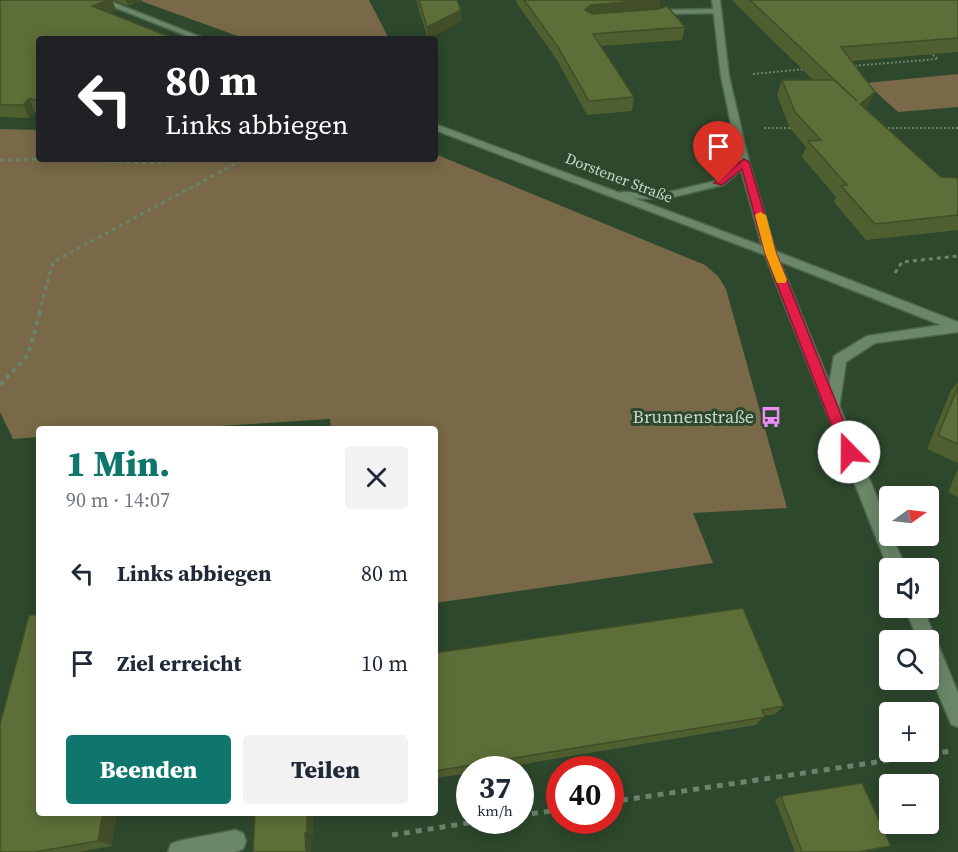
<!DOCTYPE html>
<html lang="de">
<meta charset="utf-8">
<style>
:root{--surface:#fff;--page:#f2f2f3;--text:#1f2937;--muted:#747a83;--accent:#0f766e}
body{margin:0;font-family:"Source Serif 4",serif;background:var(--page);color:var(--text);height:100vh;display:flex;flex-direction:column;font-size:22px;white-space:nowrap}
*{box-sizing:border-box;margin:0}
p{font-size:20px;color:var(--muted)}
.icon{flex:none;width:33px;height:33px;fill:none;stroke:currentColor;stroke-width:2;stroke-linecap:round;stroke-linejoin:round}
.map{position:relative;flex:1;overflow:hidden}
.drawer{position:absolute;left:36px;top:426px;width:402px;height:390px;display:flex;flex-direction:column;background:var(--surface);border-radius:6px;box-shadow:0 3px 15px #0003}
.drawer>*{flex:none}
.top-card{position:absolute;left:36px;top:36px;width:402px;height:126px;border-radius:6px;box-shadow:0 3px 15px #0003;background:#202124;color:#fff;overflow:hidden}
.needle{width:39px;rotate:76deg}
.fabs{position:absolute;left:879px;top:486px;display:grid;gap:12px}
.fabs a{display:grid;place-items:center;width:60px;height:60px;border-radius:6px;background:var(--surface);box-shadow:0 3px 15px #0003;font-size:30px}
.speed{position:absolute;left:456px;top:756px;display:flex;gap:12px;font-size:30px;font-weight:700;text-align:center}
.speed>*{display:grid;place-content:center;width:78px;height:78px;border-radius:50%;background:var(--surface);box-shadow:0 3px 15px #0003;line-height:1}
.speed small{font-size:15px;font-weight:400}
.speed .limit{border:9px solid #d22;background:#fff;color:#111}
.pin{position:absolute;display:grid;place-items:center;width:51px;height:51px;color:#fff;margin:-62px -26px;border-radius:50% 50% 50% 0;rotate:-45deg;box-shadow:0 0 6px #0007}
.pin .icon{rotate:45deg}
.me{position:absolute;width:66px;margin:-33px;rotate:338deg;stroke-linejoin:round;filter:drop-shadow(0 0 4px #0008)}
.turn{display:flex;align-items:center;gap:21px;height:126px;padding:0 30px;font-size:27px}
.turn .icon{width:78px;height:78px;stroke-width:2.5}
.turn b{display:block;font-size:42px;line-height:51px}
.round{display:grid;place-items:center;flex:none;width:63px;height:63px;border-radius:6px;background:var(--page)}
.overview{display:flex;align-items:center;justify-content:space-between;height:102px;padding:0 30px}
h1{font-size:36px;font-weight:800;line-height:45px;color:var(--accent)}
.action{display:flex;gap:12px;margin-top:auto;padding:12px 30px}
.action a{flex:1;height:69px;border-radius:6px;background:var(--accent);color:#fff;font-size:24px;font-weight:800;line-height:69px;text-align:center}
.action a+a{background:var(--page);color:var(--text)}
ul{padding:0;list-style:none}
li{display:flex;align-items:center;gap:18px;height:90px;padding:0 30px}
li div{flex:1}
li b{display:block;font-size:22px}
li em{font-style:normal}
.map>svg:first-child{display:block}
.green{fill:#796948}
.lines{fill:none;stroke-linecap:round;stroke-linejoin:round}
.service-casing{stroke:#4e644e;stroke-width:3}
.minor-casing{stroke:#4e644e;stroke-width:3}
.tertiary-casing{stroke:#4e644e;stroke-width:3}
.path-far3{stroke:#6b826b;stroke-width:2;stroke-dasharray:2 2;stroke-linecap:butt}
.path-far2{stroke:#6b826b;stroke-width:3;stroke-dasharray:4 4;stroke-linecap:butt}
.path-far1{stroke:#6b826b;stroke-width:4;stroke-dasharray:4.5 4.5;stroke-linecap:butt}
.path{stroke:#6b826b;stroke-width:5;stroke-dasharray:6 6;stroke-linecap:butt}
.service{fill:#6a8769;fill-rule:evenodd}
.minor{fill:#6a8769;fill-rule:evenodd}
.tertiary{fill:#6a8769;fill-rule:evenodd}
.wall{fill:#505f30}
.shaded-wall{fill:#414e27}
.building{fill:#5d6f38;stroke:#414e27;stroke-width:1.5}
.route{fill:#e11d48;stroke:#92132f;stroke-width:1.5}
.slow{fill:#f59e0b}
.labels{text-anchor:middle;stroke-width:6;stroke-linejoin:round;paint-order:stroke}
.far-street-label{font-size:15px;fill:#c8d8c8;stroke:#2d482d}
.poi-label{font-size:18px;fill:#c8d8c8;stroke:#2d482d;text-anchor:end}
</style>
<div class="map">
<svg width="958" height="852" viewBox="0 0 958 852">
<rect width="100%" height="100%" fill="#2d482d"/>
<g class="green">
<path d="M138,0H369L389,39H246Z"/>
<path d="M958,74V107L898,112L866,83Z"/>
<path d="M0,129L39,130V159H435V154L705,265L718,276L726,289L787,508L693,513L713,563L435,603V429H331L330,419L172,429H39V437L13,439L0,412Z"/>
</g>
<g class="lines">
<defs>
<g id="service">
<path d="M717,9L721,11L720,13L666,14L655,19L651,17L665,10Z"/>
<path d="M235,830L243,833L246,841L243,849L235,852H168L171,844L179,841Z"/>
</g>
<g id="minor">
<path d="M744,159L749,162L748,164L723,185L665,199L621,198L616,195L621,192L665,193L715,181Z"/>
<path d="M770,249L958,322V332L875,343L846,362L839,408L837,412H827L825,408L834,356L867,336L941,325L766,256L764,253Z"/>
</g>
<g id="tertiary">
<path d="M96,0H107L206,39H195Z"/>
<path d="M712,0H720L729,76L749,162L776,253L890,529V536H892L906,568H890V571L888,568L765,255L435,130V124L762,246L739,162L721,76Z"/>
<path d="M905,608H923L958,693V727L951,724L928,669V640H918Z"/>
</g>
</defs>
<use href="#service" class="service-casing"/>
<use href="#minor" class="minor-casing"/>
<use href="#tertiary" class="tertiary-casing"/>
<g class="path-far3">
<path d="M851,66L938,59L929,52"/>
<path d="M753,74L805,69"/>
<path d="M764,128H792"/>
<path d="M884,128H958"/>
</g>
<g class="path-far2">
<path d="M46,159L156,163L183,159"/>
<path d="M0,160L39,159"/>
<path d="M895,273L902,262L958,256"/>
<path d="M39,313L53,262L244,159"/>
</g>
<path class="path-far1" d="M0,385L28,355L40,312"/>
<g class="path">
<path d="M610,802L951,751"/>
<path d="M520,815L560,810"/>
<path d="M392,835L487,820"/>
</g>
<use href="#service" class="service"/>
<use href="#minor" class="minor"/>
<use href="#tertiary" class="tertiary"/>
</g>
<g class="wall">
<path d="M0,0H112L116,10L39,39V112H35L29,118L0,117Z"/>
<path d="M113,0H143L128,6Z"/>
<path d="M416,0H457L461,21L428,39Z"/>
<path d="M516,0H660L659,9L685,27L682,40L601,46L634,97L632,111L587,115L557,60L516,2Z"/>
<path d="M732,0H958V52L852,61L868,107L866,109L941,177L958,178V230L866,240L834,202L836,197L802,157L806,147L790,128L777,95L782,80H813Z"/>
<path d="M958,382V463L927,449L951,390Z"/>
<path d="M958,469V497L948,492Z"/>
<path d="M39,614L112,846L79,852H0Z"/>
<path d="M435,653L784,706L775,714L764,716L756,725L488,770H470V773L435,778Z"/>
<path d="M781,796L891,846L883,848L864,852H795L775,800Z"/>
</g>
<g class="shaded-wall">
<path d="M109,0H112L116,10L96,18L92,6Z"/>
<path d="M126,0H143L128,6Z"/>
<path d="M646,0H660L658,11L590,18L585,10L591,5Z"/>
<path d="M461,10V21L428,39L427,27Z"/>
<path d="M875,92L868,107L854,119L860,104Z"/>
<path d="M29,99L35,112L29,118L23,105Z"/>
<path d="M103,813H117L112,846L98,841Z"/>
<path d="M307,813H313V838L307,833Z"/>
<path d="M305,833L311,838V852H306Z"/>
</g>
<g class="building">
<path d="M0,0H109L92,6L175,39H39V100L29,99L23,105H0Z"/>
<path d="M419,0H457L461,10L427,27Z"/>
<path d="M524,0H646L591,5L585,10L592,14L659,9L667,6L685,27L593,34L634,97L589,101L558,47Z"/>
<path d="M750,0H958V38L841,47L875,92L860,104L941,177L958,178V215L875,224L841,186L847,185L808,141L821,140L795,112L782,80H834L857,101Z"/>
<path d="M958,387V444L938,435Z"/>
<path d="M743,608L784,706L762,710L765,717L435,771V653Z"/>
<path d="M39,614V813H103L98,841L34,852H0V724L29,615Z"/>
<path d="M862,783L891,846L857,852H802L781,796Z"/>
<path d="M255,813H307V833H305L306,852H253Z"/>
</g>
<path class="route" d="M744,159L749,162L776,253L856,452L854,456H844L842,452L765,253L742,169L722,185L714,183Z"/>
<path class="slow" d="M760,212L766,215L776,253L787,280L785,283H777L765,253L755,215Z"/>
<defs>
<symbol id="bus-bare" viewBox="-9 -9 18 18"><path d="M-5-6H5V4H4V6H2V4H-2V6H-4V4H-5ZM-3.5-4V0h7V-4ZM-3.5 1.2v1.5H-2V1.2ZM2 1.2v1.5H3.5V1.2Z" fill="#ef8bf7" stroke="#2d482d" stroke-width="2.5" paint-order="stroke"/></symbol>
</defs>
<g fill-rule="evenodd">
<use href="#bus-bare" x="756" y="402" width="30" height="30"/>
</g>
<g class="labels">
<g class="far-street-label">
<text transform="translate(619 178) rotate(21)" y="5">Dorstener Straße</text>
</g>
<g class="poi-label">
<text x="754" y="423">Brunnenstraße</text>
</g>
</g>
</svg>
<div class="fabs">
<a><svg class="needle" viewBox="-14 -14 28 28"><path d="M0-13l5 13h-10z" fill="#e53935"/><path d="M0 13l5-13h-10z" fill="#747a83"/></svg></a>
<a><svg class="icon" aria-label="sound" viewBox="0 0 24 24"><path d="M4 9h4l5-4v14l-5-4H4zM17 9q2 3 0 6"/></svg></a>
<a><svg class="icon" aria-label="search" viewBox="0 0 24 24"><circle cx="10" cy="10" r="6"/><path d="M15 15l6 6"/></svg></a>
<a>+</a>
<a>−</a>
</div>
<div class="speed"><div>37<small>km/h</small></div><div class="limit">40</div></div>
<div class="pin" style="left:719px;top:183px;background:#d93025"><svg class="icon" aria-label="arrive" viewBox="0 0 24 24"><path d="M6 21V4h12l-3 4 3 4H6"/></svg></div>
<svg class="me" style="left:849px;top:452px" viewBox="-20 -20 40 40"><circle r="19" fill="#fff"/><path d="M0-13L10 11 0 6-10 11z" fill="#e11d48"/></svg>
<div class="top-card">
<div class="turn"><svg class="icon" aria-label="left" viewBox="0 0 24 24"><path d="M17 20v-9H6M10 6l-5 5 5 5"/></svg><div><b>80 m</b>Links abbiegen</div></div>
</div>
<section class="drawer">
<div class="overview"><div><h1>1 Min.</h1><p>90 m · 14:07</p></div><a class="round"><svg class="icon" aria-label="close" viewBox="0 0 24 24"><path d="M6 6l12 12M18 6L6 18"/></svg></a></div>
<ul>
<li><svg class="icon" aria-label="left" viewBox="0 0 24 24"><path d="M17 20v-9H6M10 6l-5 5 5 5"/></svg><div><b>Links abbiegen</b></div><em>80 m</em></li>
<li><svg class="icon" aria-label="arrive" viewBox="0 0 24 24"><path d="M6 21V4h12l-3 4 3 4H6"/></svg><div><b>Ziel erreicht</b></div><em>10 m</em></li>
</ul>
<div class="action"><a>Beenden</a><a>Teilen</a></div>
</section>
</div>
